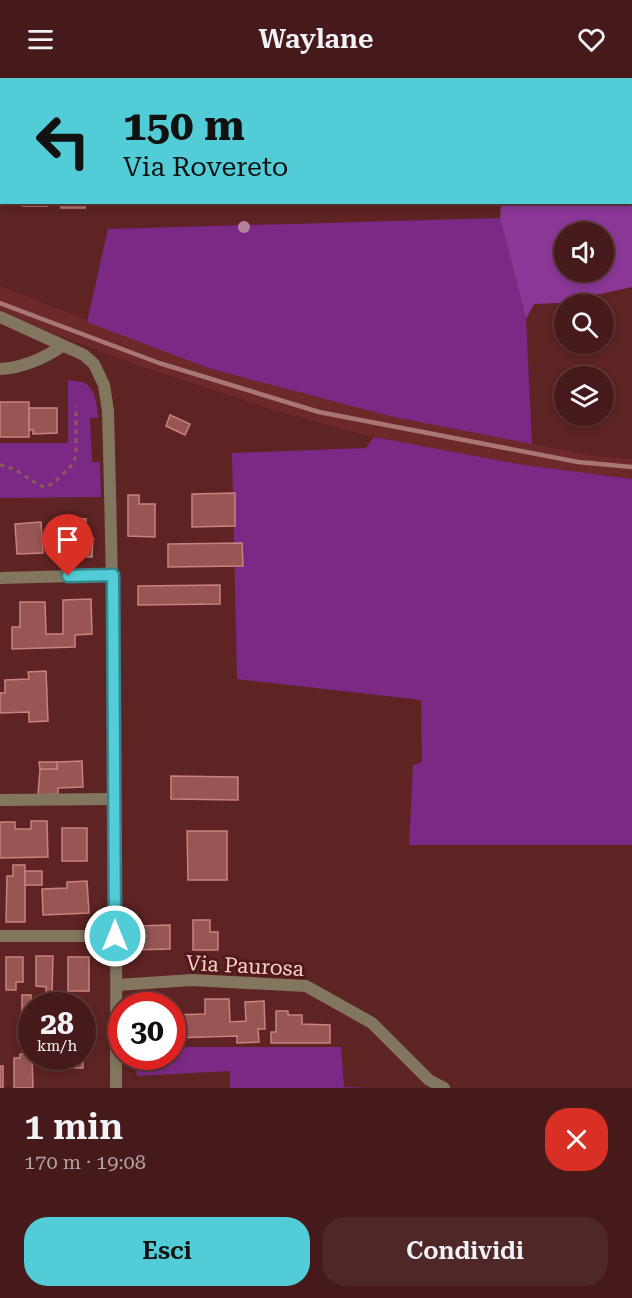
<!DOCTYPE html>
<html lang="it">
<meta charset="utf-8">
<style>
:root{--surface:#461a1a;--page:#502727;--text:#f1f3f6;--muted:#b0a1a2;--line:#5e3839;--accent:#52ccd6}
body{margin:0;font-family:"Roboto Serif",serif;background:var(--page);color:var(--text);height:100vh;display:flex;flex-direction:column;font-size:22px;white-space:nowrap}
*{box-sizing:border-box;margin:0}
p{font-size:20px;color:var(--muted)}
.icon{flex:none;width:33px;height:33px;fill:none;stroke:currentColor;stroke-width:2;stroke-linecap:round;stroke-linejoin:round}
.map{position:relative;height:1010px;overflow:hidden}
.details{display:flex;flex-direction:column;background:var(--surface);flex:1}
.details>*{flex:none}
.guide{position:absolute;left:0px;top:0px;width:633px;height:126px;box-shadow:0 3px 9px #0003,0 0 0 2px var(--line);background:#52ccd6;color:#111;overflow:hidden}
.fabs{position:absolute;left:554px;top:144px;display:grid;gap:12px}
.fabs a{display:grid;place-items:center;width:60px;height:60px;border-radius:50%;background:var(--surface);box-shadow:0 3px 9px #0003,0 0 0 2px var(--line);font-size:30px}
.speed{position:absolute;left:18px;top:914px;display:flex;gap:12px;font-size:30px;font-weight:700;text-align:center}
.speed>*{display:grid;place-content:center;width:78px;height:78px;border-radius:50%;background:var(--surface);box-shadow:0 3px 9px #0003,0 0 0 2px var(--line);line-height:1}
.speed small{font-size:15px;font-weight:400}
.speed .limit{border:9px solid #d22;background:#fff;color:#111}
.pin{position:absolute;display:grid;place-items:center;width:51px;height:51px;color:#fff;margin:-62px -26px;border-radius:50% 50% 50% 0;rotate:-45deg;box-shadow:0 0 6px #0007}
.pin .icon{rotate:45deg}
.me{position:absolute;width:66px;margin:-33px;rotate:0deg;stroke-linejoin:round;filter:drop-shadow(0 0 4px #0008)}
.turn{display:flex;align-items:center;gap:21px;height:126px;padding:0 24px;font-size:27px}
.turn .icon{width:78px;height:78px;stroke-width:2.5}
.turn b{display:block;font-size:42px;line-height:51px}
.round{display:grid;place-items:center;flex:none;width:63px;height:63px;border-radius:24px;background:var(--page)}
.summary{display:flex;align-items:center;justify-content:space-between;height:102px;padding:0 24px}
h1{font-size:36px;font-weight:600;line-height:45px}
.button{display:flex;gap:12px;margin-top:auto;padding:12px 24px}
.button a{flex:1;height:69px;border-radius:24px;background:var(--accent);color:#111;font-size:24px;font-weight:600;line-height:69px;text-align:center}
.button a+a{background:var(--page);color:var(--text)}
header{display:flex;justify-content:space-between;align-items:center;height:78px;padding:0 24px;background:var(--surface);font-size:27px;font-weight:600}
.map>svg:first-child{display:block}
.built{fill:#6d2929}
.green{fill:#7a2985}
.forest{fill:#8a3796;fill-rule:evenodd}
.building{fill:#975654;stroke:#c8827f;stroke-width:1.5}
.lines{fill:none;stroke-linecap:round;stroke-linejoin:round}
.path{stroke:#8f5b5a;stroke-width:3;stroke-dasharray:4.5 4.5;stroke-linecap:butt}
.minor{stroke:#83765e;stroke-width:12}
.rail{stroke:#a77675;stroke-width:4.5}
.tree{fill:#b4829c}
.route-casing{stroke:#35858b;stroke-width:15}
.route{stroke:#52ccd6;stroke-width:10}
.labels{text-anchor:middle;stroke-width:6;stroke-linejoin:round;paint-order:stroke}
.street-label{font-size:21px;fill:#f4cecb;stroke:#52191a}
</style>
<header><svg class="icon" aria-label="menu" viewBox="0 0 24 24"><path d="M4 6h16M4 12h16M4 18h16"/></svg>Waylane<svg class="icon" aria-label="heart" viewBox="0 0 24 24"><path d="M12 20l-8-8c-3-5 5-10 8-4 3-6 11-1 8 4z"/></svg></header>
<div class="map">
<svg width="632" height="1010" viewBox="0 0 632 1010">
<rect width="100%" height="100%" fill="#5e2323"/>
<path class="built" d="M0,208L211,291L389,338L594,378L632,381V401L524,387L374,359L280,334L143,289L9,239L0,235Z"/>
<g class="green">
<path d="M500,140L526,241L532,366L389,338L211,291L87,244L108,151Z"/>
<path d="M68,302C72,303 79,303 83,304C96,311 97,328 98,340H90L92,384H100L101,419L0,420V365H68Z"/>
<path d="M374,359L524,387L632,401V767H409L413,687L422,684L421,622L237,601L232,375L366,370Z"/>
<path d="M173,969H341L344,1009L367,1010H230V993L137,998L135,978H172Z"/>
</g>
<path class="forest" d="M505,0H632V209L559,225L534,226L526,241L500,140L501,125L632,124V2H505ZM564,154H603V194H564Z"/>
<g class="building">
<rect x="254" y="0" width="124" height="2"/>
<rect x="423" y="0" width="68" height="2"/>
<path d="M0,91H2V124H11V127H0Z"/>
<rect x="23" y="124" width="24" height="4"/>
<rect x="61" y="124" width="24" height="6"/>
<path d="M268,124H354L355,126L268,127Z"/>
<rect x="0" y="324" width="29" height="35"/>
<path d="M29,330H57V355L33,356V352H29Z"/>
<path d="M170,337L190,346L185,357L166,348Z"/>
<path d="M235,415V448L192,449V416Z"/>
<path d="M128,417H139V426H155V459L128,458Z"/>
<path d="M64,439L86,441L85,460H93L92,479L55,477L57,447H63Z"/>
<path d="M41,444L43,475L17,476L15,446Z"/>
<path d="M242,465L243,488L168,489V466Z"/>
<path d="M220,507V526L138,527V508Z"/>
<path d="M91,521L92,556L75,557V569L12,571V549H20V524H45L46,556H63V522Z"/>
<path d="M46,593L48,643L29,644V634L0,635V615H5V602L29,601L28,594Z"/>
<path d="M82,683L83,709L58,710V716L38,717L40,691H57V684Z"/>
<path d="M39,684H57V691H40Z"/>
<path d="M171,698L238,699V722L171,721Z"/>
<path d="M31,743H47L48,779L0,780V744H15V751H31Z"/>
<rect x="62" y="750" width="25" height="33"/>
<path d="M187,753H227V802H188Z"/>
<path d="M13,787H25V844H6L7,798H13Z"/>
<rect x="25" y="793" width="17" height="14"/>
<path d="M87,803L89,835L43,837L42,811L67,810V804Z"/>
<path d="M193,842H210V854H218V872H193Z"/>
<path d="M170,847V871L135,872L136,848Z"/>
<path d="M36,878H53L52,917H46V909L36,908Z"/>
<path d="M6,879H23V904H16V912H6Z"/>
<rect x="68" y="879" width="21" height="34"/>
<path d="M22,917H31V925H61V927H32L31,947H22Z"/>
<path d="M205,921H229L230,944L246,943L245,924L264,923L265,951H258L259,964L237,965V958L172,960V937L205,936Z"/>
<path d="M166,924V927H138V925Z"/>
<path d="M276,933H288V937H302V946L330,947V965H271V954H276Z"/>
<path d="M83,954V990H68V982H58V978H82Z"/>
<path d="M20,976H32V978L33,1010H14V980H20Z"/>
<rect x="0" y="988" width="3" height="22"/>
</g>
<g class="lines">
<path class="path" d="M0,387C8,389 15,391 22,396C41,408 44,416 62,397C69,390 74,386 76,377V328"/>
<g class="minor">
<path d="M0,56H2"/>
<path d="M0,239L84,277L94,286L104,307L108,333C114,559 117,784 116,1010"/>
<path d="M0,291C22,290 45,280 62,268"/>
<path d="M0,500L113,497"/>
<path d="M0,722L115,721"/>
<path d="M0,858H115"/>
<path d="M117,907L192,902L306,908L372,945L429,1002L444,1010"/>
</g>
<path class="rail" d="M0,225L159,285L319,334L578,384L632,389"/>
</g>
<circle class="tree" cx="244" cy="149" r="6"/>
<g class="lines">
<defs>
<path id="route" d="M68,498L113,497L115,858"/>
</defs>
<use href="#route" class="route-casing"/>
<use href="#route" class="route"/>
</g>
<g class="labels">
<g class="street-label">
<text transform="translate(245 888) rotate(3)" y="7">Via Paurosa</text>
</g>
</g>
</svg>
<div class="fabs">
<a><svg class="icon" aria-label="sound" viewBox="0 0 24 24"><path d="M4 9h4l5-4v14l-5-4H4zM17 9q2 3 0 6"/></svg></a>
<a><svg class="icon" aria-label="search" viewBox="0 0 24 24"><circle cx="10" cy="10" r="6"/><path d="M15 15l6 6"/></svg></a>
<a><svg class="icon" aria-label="layers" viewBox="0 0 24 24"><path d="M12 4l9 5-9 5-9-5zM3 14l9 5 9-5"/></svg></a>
</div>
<div class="speed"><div>28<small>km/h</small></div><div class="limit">30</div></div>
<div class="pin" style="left:68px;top:498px;background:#d93025"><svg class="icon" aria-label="arrive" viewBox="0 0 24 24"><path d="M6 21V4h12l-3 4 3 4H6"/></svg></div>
<svg class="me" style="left:115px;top:858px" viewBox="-20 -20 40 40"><circle r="17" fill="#52ccd6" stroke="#fff" stroke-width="3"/><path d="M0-11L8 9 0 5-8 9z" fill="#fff"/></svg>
<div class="guide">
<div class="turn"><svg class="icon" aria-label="left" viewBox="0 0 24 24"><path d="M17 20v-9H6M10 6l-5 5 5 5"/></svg><div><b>150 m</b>Via Rovereto</div></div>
</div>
</div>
<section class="details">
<div class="summary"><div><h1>1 min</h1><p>170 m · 19:08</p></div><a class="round" style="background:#d93025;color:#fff"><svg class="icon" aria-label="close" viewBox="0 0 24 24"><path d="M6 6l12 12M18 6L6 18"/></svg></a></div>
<div class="button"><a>Esci</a><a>Condividi</a></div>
</section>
